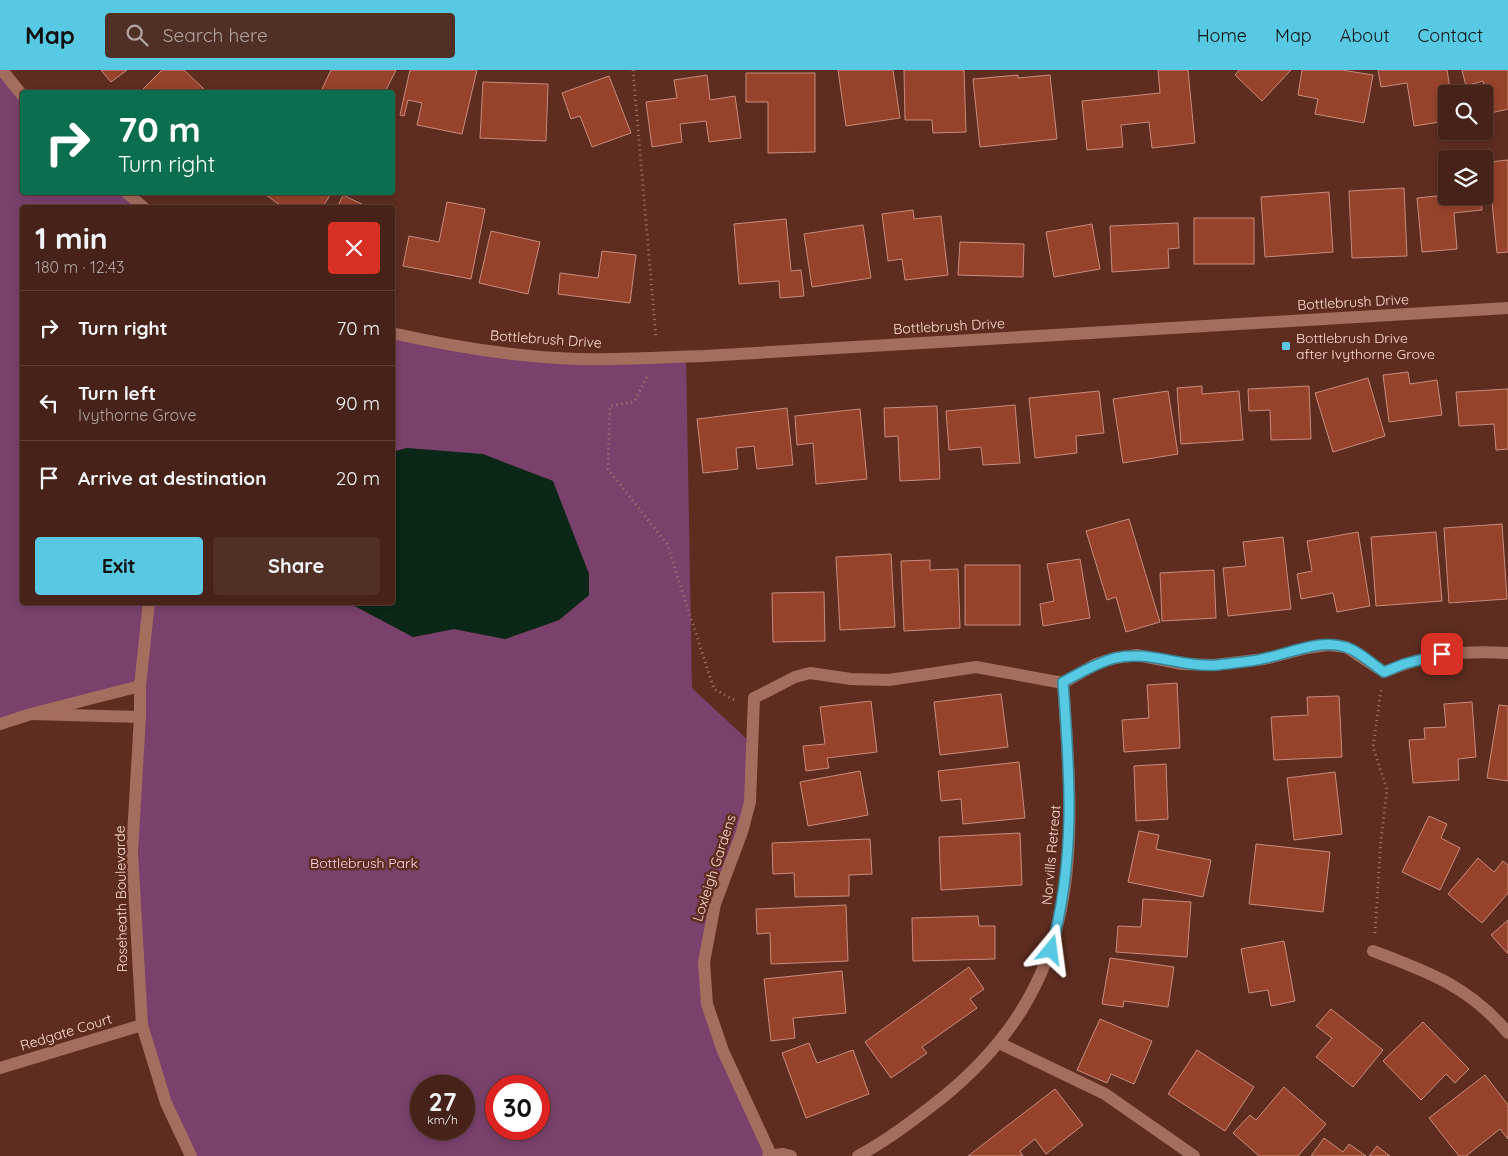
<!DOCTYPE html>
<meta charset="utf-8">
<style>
:root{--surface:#462218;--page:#502f25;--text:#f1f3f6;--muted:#b0a4a2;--line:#5e3f37;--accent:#58c9e3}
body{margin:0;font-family:Quicksand,sans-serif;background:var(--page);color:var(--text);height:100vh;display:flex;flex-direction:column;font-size:19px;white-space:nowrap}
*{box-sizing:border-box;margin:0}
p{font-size:16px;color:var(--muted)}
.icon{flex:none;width:28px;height:28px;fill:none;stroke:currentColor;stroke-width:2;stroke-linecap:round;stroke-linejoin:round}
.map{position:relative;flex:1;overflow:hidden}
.drawer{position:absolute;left:20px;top:135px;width:375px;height:400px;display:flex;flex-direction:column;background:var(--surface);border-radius:5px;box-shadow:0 2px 8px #0003,0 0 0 1px var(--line)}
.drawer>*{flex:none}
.guide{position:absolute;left:20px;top:20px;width:375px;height:105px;border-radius:5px;box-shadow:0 2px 8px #0003,0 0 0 1px var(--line);background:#0b6e4f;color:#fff;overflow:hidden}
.tools{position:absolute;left:1438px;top:15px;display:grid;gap:10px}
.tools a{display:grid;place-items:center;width:55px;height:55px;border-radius:5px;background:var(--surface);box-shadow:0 2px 8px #0003,0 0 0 1px var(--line);font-size:25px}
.speed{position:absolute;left:410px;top:1005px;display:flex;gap:10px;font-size:25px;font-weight:700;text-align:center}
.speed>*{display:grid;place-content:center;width:65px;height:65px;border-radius:50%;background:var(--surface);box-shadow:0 2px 8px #0003,0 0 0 1px var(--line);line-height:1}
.speed small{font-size:12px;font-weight:400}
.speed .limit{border:8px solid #d22;background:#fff;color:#111}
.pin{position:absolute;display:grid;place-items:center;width:42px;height:42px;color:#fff;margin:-21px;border-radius:10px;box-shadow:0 2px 8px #0006}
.me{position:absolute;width:55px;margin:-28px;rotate:16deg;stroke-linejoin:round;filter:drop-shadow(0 0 4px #0008)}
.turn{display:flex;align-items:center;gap:18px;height:105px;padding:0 15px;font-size:22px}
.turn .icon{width:65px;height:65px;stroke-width:2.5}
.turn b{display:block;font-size:35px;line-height:42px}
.round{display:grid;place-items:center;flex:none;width:52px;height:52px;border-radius:5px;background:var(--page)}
.summary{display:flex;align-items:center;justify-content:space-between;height:85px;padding:0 15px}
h1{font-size:30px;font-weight:700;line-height:38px}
.button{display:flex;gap:10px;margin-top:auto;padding:10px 15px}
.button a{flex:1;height:58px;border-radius:5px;background:var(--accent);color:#111;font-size:20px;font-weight:700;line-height:58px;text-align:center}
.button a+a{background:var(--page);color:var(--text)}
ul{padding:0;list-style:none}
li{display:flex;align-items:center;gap:15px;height:75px;padding:0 15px;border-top:1px solid var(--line)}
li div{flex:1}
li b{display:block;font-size:19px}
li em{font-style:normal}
header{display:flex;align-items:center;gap:30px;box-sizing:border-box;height:70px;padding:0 25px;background:var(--accent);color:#111}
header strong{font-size:24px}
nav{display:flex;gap:28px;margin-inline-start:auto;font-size:18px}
.search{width:350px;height:45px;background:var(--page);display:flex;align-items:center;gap:12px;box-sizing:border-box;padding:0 18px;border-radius:5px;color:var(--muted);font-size:19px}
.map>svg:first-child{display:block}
.green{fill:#79416c;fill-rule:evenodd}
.water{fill:#0a2717}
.building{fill:#97432c;stroke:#c78c7c}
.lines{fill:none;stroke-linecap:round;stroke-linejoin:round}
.path{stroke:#a47a6f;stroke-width:3;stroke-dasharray:1 4;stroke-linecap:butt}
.lane{stroke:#a56d5e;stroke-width:12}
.street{stroke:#a56d5e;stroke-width:12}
.secondary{stroke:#a56d5e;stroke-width:12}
.route-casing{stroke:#398394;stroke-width:12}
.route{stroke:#58c9e3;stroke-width:9}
.poi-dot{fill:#58c9e3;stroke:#5e2d20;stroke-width:2}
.labels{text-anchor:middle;stroke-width:5;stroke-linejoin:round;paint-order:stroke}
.street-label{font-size:14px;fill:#fdddd4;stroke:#5e2d20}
.poi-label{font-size:14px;fill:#fdddd4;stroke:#5e2d20;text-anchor:start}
.park-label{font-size:14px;fill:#fed5f2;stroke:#5e2d20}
</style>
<header>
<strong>Map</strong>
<div class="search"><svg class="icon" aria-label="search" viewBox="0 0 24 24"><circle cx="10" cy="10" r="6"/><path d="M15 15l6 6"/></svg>Search here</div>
<nav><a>Home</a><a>Map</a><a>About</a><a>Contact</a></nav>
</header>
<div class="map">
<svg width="1508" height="1086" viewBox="0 0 1508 1086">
<rect width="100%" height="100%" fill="#5e2d20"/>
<path class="green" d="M0,0L22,25V122L126,123L144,137L22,138V532L349,533L413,567L454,559L505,569L559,550L589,525V504L574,468L407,378L393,382V263L496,282L686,286L692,618L752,674L750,732L715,834L707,934L768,1086H191L142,955L137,891L140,617L0,654ZM421,1016H464V1059H421ZM496,1016H539V1059H496Z"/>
<path class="water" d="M407,378L483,384L553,411L589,504V525L559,550L505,569L454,559L413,567L349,533L392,532L393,382Z"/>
<g class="building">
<path d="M101,0H127L111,12Z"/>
<path d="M162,0H184L207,22H140Z"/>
<path d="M331,0H396L385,22H329L322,19Z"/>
<path d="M410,0H477L462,64L417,55L422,33L408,30L404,46L400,45Z"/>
<path d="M838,0H893L900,48L846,56Z"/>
<path d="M904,0H964L966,62L933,63L932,50H905Z"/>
<path d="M1158,0H1188L1195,73L1152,78L1149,52L1121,55L1123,77L1087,80L1082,31L1160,23Z"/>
<path d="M1239,0H1291L1262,31L1235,5Z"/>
<path d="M1302,0H1342L1373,5L1364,53L1315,44L1318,29L1298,25Z"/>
<path d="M1378,0H1447L1451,24H1446V51L1414,56L1407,13L1381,17Z"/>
<path d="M1462,0H1508V39L1491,43L1483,11L1466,16Z"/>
<path d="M746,3H815V82L768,83V32H746Z"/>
<path d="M707,5L710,30L735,26L741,68L709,72L706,51L680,54L682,72L652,77L646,32L677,28L674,10Z"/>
<path d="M1018,5V8L1050,5L1057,69L980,77L973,9Z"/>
<path d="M609,6L631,63L592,77L580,46L571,49L562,23Z"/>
<path d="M483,12L548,14L546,71L480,68Z"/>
<path d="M1508,90V182L1497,183L1488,92Z"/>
<path d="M1404,118L1407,186L1352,188L1349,121Z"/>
<path d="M262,122H332L322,138H284Z"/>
<path d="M1329,122L1333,182L1265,187L1261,127Z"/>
<path d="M343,125L370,138H337Z"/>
<path d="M1446,125L1481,126L1482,140L1454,143L1457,179L1422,182L1417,128Z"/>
<path d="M447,132L485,139L471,209L403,196L409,166L439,172Z"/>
<path d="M913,140L914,149L941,146L948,205L905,210L902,189L888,191L882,144Z"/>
<rect x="1194" y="148" width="60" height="46"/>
<path d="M786,149L791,201L801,200L804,226L780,228L779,211L739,214L734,154Z"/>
<path d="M1178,153L1179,178L1168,179L1169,198L1112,202L1110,156Z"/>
<path d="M1092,154L1100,199L1054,207L1046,162Z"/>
<path d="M863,155L871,208L812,217L804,164Z"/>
<path d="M491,161L540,172L528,224L479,213Z"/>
<path d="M960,172L1024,174L1023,207L958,205Z"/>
<path d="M602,181L636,185L630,233L558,224L560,203L598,208Z"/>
<path d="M1408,302L1410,314L1437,310L1442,345L1389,352L1383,305Z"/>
<path d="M1368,308L1385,366L1333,382L1315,323Z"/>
<path d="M1202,316V324L1239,321L1243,370L1181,374L1177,318Z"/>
<path d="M1309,316L1311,369L1271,370L1270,340L1249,341L1248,319Z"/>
<path d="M1508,319V379L1496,380L1494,354L1459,356L1456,322Z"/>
<path d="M1099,321L1104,363L1076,366L1077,383L1035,388L1029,328Z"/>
<path d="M1168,321L1178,384L1123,393L1113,329Z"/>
<path d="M1015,335L1020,393L983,395L981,377L949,380L946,341Z"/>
<path d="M937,336L940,409L900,411L898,366L885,367L884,338Z"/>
<path d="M787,338L793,395L757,399L754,376L736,378L738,399L703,403L697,349Z"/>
<path d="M860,339L867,409L816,414L813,373L797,375L795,346Z"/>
<path d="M1129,449L1160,552L1126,562L1116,527L1107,530L1086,461Z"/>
<path d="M1502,454L1507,529L1449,533L1444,458Z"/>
<path d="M1358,462L1370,536L1337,542L1333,523L1301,529L1297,504L1312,501L1307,471Z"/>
<path d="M1436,462L1442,531L1376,536L1371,467Z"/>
<path d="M1283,467L1291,539L1228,546L1223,498L1246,496L1243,472Z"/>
<path d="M891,484L895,557L840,560L836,487Z"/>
<path d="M1080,489L1090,548L1043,556L1040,534L1054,531L1047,494Z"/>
<path d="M930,490V500L958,499L960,558L904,561L901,491Z"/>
<rect x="965" y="495" width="55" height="60"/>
<path d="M1214,500L1216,548L1162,551L1160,503Z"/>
<path d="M824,522L825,571L773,572L772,523Z"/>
<path d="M1177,613L1180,678L1124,682L1122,650L1149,648L1147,615Z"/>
<path d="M1001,624L1008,677L940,685L934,632Z"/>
<path d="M1339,626L1342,687L1274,690L1271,647L1308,645L1307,627Z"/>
<path d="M871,631L877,682L827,688L829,698L806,701L803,676L825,674L820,637Z"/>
<path d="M1472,632L1476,687L1458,689L1459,710L1413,713L1409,670L1425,669L1424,658L1446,657L1444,634Z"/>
<path d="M1499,635L1508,636V711L1487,708Z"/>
<path d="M1019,692L1025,748L963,754L961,729L941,731L938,701Z"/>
<path d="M1166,694L1168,749L1136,751L1134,696Z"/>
<path d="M860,701L868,745L808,756L800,712Z"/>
<path d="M1335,702L1342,764L1294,770L1287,708Z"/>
<path d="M1429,746L1447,754L1441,768L1460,778L1440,820L1402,802Z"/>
<path d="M1139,761L1159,765L1156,779L1211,790L1203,827L1128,812Z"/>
<path d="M1020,763L1022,815L941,820L939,767Z"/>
<path d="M870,769L872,804L849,805V826L795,827L794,803L773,804L772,773Z"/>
<path d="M1256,774L1330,782L1323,842L1249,834Z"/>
<path d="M1478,788L1494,802L1503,791L1508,795V823L1482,853L1448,824Z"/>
<path d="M1143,829L1191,832L1187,887L1116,882L1118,856L1141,857Z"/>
<path d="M846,835L848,891L771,894L770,863L757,864L756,839Z"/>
<path d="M978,846L979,856H995V889L913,891L912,848Z"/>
<path d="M1508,850V884L1491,865Z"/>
<path d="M1284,871L1295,931L1271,936L1268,920L1249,923L1241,879Z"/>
<path d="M1110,888L1174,897L1168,937L1124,931L1123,937L1102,934Z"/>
<path d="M969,897L984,919L970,929L977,938L922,977L927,983L891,1008L865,972Z"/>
<path d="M842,901L846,943L793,948L795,968L771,971L764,909Z"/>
<path d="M1331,939L1383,980L1353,1017L1316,987L1332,968L1316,956Z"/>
<path d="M1100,949L1152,971L1134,1014L1111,1004L1107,1013L1077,1000Z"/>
<path d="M1423,952L1469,999L1455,1013L1446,1004L1421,1030L1383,991Z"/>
<path d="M809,973L817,993L853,980L869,1024L806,1048L782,983Z"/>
<path d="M1197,980L1254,1017L1225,1061L1168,1024Z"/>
<path d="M1485,1005L1508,1035V1069L1500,1059L1466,1086H1459L1429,1048Z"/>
<path d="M1284,1017L1326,1054L1298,1086H1259L1233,1063L1250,1045L1256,1050Z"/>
<path d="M1055,1019L1083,1055L1046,1084L1035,1069L1020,1081L1023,1086H968Z"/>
<path d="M1324,1068L1343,1082L1349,1074L1366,1086H1311Z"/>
<path d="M1377,1076L1390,1086H1369Z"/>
</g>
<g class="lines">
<g class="path">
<path d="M633,0L656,268"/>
<path d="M647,307L634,332L610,336L608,399L667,474L714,619L736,631"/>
<path d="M1375,863L1381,769L1387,720L1373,677L1381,620"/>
</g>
<g class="lane">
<path d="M754,628L795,607L810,603L851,609L889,610L976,597L1063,613L1096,594L1115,588L1137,585L1182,594L1214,595L1264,589L1307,578L1328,575L1346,577L1384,602"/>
<path d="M999,973L1105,1024L1194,1086"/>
</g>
<g class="street">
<path d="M1384,602C1427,584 1461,580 1508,583"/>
<path d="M754,628L750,732L742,762L715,834L704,892L707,934L723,981L771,1085"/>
<path d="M140,647L132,782L142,955L166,1033L191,1086"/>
<path d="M1373,881C1428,902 1469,916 1508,963"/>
<path d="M0,998L142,955"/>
<path d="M768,1086L783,1084L791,1086"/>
<path d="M858,1086C888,1070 915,1049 942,1028C1086,911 1075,780 1063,613"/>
</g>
<g class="secondary">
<path d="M2,0L22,25"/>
<path d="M126,122L144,138"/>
<path d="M392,263C454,277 515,287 578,289C620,290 662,287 704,286L1508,238"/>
<path d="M31,644L140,647V616L149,532"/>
<path d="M0,654L31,644L140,616"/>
</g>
</g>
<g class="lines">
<defs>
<path id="route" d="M1051,880C1076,789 1070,705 1063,612C1080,603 1096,593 1115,588C1149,580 1183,598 1217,595C1233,593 1251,592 1266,588C1291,583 1320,569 1345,577C1358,580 1373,595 1384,602L1404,594L1442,584"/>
</defs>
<use href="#route" class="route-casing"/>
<use href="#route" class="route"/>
</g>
<rect class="poi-dot" x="1281" y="271" width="10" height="10" rx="2.5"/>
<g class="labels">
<g class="street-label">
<text transform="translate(1353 232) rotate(-3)" y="5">Bottlebrush Drive</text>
<text transform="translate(949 256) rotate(-3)" y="5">Bottlebrush Drive</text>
<text transform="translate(546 269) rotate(4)" y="5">Bottlebrush Drive</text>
<text transform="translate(1051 785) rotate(-85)" y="5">Norvills Retreat</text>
<text transform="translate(714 798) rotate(-72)" y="5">Loxleigh Gardens</text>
<text transform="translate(121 829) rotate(-91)" y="5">Roseheath Boulevarde</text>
<text transform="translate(66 962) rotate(-17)" y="5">Redgate Court</text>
</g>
<g class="poi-label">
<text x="1296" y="273">Bottlebrush Drive<tspan x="1296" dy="16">after Ivythorne Grove</tspan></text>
</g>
<g class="park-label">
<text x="364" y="798">Bottlebrush Park</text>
</g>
</g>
</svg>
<div class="tools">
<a><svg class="icon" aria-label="search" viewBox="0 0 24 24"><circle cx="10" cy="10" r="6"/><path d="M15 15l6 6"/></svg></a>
<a><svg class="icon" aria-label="layers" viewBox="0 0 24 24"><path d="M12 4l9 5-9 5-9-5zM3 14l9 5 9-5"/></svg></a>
</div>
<div class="speed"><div>27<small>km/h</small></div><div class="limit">30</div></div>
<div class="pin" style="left:1442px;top:584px;background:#d93025"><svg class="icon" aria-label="arrive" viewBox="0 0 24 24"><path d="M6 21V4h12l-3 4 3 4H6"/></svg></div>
<svg class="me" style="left:1051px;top:880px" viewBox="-20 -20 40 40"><path d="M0-17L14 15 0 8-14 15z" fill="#58c9e3" stroke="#fff" stroke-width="4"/></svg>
<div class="guide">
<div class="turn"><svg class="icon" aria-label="right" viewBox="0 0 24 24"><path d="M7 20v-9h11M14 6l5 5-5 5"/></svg><div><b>70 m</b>Turn right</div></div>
</div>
<section class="drawer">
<div class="summary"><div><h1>1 min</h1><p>180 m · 12:43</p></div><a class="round" style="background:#d93025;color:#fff"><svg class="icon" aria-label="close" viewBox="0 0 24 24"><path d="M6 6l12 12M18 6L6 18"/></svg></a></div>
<ul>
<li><svg class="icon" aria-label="right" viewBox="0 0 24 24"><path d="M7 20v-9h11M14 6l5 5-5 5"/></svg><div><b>Turn right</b></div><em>70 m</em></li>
<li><svg class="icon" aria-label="left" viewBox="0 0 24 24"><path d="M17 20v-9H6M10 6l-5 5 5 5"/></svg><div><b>Turn left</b><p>Ivythorne Grove</p></div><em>90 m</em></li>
<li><svg class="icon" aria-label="arrive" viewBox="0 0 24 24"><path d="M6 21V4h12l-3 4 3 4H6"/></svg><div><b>Arrive at destination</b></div><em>20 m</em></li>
</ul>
<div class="button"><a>Exit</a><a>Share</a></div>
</section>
</div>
